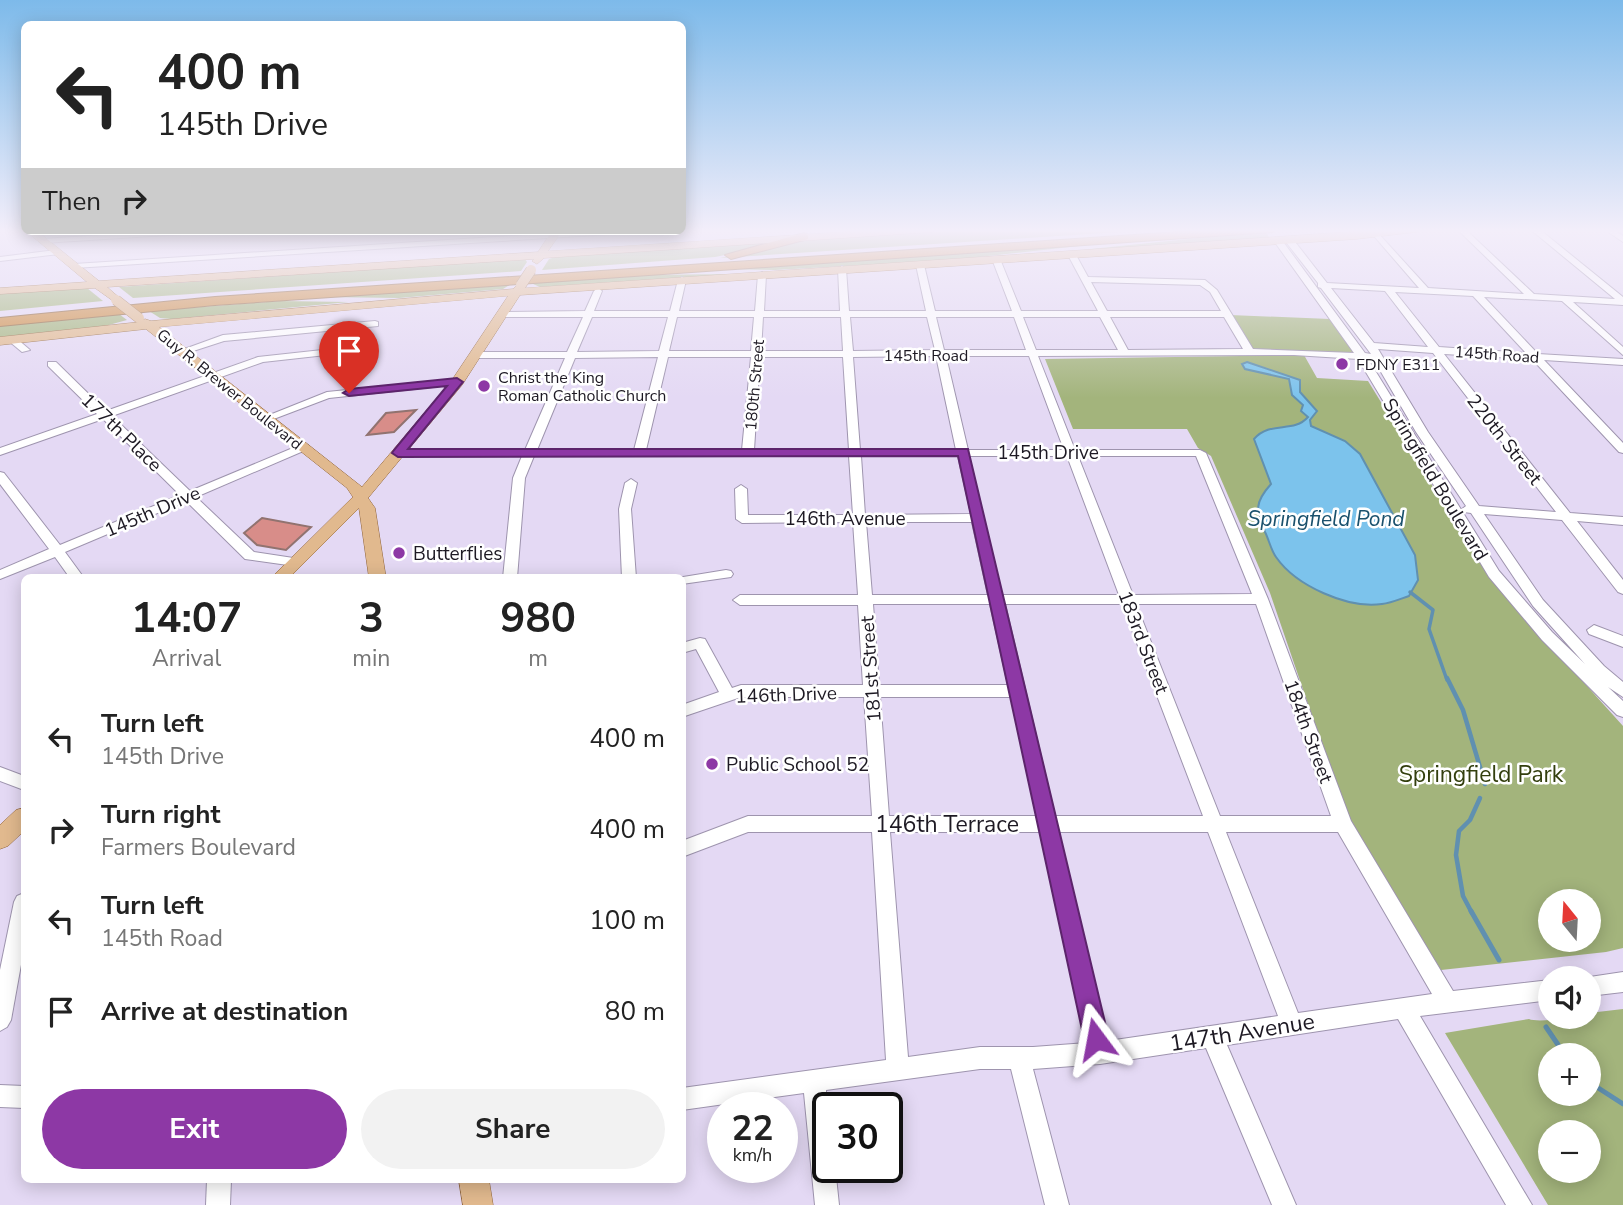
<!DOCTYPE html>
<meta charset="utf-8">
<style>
:root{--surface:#fff;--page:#f2f2f2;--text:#222;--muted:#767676;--accent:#8d38a5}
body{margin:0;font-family:"Nunito Sans",sans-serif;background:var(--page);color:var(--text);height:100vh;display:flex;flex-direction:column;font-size:26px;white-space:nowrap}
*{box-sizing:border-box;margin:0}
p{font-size:23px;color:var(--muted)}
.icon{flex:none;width:38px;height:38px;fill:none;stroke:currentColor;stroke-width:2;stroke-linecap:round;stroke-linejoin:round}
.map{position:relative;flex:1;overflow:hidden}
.side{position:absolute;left:21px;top:574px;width:665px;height:609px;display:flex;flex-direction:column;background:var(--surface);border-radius:10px;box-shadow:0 4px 18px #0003}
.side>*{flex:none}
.guide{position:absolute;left:21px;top:21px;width:665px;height:214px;border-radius:10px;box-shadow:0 4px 18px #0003;background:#fff;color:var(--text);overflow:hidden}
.needle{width:46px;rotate:342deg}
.tools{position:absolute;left:1538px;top:889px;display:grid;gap:14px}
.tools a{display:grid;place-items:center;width:63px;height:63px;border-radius:50%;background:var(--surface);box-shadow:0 4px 18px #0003;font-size:35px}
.speed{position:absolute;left:707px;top:1092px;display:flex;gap:14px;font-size:35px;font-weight:700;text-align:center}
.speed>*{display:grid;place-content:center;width:91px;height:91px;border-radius:50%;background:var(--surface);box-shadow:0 4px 18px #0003;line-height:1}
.speed small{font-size:18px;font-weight:400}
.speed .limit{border:4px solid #111;border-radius:10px;background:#fff;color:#111}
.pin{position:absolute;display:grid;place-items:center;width:60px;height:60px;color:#fff;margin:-72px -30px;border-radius:50% 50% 50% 0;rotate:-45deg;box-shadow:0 0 7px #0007}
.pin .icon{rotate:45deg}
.me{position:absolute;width:77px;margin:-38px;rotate:347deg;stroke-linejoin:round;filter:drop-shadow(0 0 5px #0008)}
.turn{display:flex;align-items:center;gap:24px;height:147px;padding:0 21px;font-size:32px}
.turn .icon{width:91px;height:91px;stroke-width:2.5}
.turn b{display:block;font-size:49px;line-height:60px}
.then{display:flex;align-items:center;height:66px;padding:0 21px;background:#0003;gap:14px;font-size:26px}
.eta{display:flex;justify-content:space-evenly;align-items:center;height:119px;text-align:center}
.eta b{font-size:42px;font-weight:700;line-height:49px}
.primary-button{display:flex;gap:14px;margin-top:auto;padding:14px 21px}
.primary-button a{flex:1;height:80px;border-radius:42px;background:var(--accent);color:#fff;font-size:28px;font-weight:700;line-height:80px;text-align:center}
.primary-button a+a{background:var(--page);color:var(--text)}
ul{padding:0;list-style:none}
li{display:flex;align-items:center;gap:21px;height:91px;padding:0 21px}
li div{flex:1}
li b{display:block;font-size:26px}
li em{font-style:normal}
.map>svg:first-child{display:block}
.green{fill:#a3b47c;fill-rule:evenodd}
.water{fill:#7cc3ec;stroke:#6090b0;stroke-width:2}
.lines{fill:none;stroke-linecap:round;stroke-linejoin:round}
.stream-far2{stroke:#6090b0;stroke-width:3.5}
.stream-far1{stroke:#6090b0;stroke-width:4.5}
.stream{stroke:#6090b0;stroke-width:5}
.building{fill:#d88d89;stroke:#917370;stroke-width:2}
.minor-casing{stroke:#9e94ae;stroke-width:2}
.major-casing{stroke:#8f6337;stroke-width:1}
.highway-casing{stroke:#8f6337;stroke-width:2}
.minor{fill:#fff;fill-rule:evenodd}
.major{fill:#e1b98e;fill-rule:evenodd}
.highway{fill:#cd8b42;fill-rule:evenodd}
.major-bridge-casing{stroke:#8f6337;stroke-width:11;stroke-linecap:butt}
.major-bridge{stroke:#e1b98e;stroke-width:10}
.route{fill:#8d38a5;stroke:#5c246b;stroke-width:2}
.poi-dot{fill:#8d38a5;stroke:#fff;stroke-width:2.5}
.labels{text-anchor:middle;stroke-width:5;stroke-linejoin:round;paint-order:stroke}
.far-street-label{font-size:16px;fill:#1d1923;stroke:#fff}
.far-poi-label{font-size:16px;fill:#1d1923;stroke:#fff;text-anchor:start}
.street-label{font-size:19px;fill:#1d1923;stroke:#fff}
.poi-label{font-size:19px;fill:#1d1923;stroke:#fff;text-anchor:start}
.water-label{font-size:21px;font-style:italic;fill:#1a516d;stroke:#fff}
.near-park-label{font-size:23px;fill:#333f0e;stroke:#fff}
.near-street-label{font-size:23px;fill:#1d1923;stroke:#fff}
</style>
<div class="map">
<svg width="1623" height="1205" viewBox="0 0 1623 1205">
<rect width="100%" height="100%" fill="#e4d9f4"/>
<g class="green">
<path d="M973,229H1099L1119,232L720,258L797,241Z"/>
<path d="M1266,231L1269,238L1081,250Z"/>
<path d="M772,242L740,252L715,257L542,270L549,259L558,256Z"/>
<path d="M1095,243L1097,244L952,260L775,270L721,269Z"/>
<path d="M525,259L527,262L521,271L133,298L119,287Z"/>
<path d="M739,274L540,287L533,284L535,281L637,275Z"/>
<path d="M513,283L503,289L399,298L324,297Z"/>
<path d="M87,288L103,301L0,311V294Z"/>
<path d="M280,301L349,302L171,319L160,318L149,311Z"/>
<path d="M119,314L127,320L105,326L0,338V326Z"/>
<path d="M1230,315L1330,319L1355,353L1253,351Z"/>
<path d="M1304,355L1317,378L1368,381L1443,503L1504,594L1623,726V948L1606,952L1441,970L1346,815L1270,593L1211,456L1198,448L1187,429H1073L1045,359ZM1550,901H1589V940H1550Z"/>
<path d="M1623,1009V1205H1548L1445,1033L1529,1019C1538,1023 1573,1017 1589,1017V1013ZM1550,1055H1589V1094H1550ZM1589,1132V1171H1550V1132Z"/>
</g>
<path class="water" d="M1247,362L1300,380V392L1317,411L1310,420L1311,426L1345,441L1360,454L1415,555L1418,580L1409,596C1400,599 1391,603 1382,604C1348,609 1296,586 1276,557C1271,550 1269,540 1265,532C1256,510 1254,503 1271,484L1254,439C1271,420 1293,434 1308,417L1301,411L1303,405L1292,395L1289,379L1245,369L1242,364Z"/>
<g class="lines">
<path class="stream-far2" d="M1410,592L1433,610L1429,629L1447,680"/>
<g class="stream-far1">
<path d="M1447,678L1463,710L1485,784"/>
<path d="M1472,913L1463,896L1456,855L1459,831L1470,820L1480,798"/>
</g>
<g class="stream">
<path d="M1471,911L1499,960"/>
<path d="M1546,1027L1565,1055"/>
<path d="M1589,1082L1623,1104"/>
</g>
</g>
<g class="building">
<path d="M416,410L394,432L367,435L386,413Z"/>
<path d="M262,518L311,527L286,550L257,545L244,533Z"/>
</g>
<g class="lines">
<defs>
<g id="minor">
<path d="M1457,229H1465L1534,294L1615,299L1530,229H1539L1623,297V305L1573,302L1623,347V355L1562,301L1484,297L1538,354L1623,359V365L1544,360L1623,443V453L1619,452L1532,359L1444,354L1570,513L1623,517V525L1577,521L1623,580V594L1618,592L1562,520L1484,514L1543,600L1604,666L1623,682V697L1608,687L1623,701V717L1617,715L1542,640L1489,577L1358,359L1294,355L1038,356L1075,450H1200L1206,453L1268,599L1351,821L1453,991L1550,980V1000L1420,1016L1532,1205H1506L1398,1019L1227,1045L1296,1205H1272L1206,1048L1100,1064L1033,1069L1069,1205H1045L1011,1069H980L826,1090L828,1167H835L839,1205H815L804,1093L682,1110V1088L886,1060L872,832H748L682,857V841L748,816H872L864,697H741L682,717V705L719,692L696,649L682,653V643L700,638L705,639L732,688L741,685H863L858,605H740L733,600L740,595H858L853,522L742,523L736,519L735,489L741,485L747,489L748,515H853L849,456H534L525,478L517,578H503L513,478L522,456H398L392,453L398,450H525L565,358H476L471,355L476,352H567L583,317H503L500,316V312L585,311L594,291L598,288L602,291L594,311H670L678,280L682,277L686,280L679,311H755L758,275L762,272L766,275L764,311H840L838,269L842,266L846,269L849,311H926L916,265L920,263L924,265L935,311H1012L992,259L996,257L1000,259L1021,311H1098L1068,255L1072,253L1076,255L1088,277L1205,280L1217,290L1253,349L1354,353L1274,241L1278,239H1281L1365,353L1371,354L1321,288L1318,287V283L1286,242V238H1292L1327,283L1419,288L1374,236L1373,234L1377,232L1428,288L1524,294ZM1091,282L1200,285L1210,292L1221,311H1107ZM1331,288L1385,291L1428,347L1374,343ZM1395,292L1473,296L1526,353L1439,347ZM592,317H668L659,351L577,352ZM677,317H754L751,351H669ZM763,317H841L843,351H761ZM850,317H927L935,350L853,351ZM936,317H1014L1026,350H944ZM1023,317H1100L1118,350H1036ZM1110,317H1224L1243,349L1128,350ZM1378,349L1433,353L1556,512L1479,506L1428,432ZM936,356L956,450H860L853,357ZM946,356H1029L1064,450H968ZM658,357L634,450H537L575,358ZM668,357H751L742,450H646ZM760,357H843L849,450H754ZM1368,359L1374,360L1416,432L1466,506L1462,509L1464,512L1471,513L1533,606L1585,664L1552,632L1499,571ZM861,456H958L971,514L865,515ZM969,456H1067L1119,595H1002ZM1078,456H1196L1252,594L1133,595ZM866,522H972L988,595H872ZM873,604H990L1008,685H879ZM1005,604H1122L1203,816H1055ZM1136,604H1256L1331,816H1220ZM880,697H1011L1037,816H889ZM890,832H1041L1087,1043L1033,1047H980L908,1057ZM1058,832H1208L1278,1016L1108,1041ZM1226,832H1338L1432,994L1298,1013Z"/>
<path d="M1604,229H1613L1623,236V242Z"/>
<path d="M162,231H202L198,233L43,243L39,241L43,239Z"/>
<path d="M590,231H631L627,233L74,268L70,266L74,264Z"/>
<path d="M56,250L60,252L59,254L0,261V257Z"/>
<path d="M375,321L378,322V326L224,341L184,354L179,351L223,335Z"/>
<path d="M10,338H16L30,350L22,352L10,342Z"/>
<path d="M368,345L371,346V350L263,362L112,416L190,491L300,445H308V449L196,497L254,552L300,559L302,562L300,565L295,566L245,559L186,501L65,552L84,578H70L55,557L0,579V570L49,549L0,484V472L4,473L60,545L180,495L103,419L0,455V448L97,414L48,366V362H56L106,411L258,357Z"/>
<path d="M457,379L461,380V384L329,398L271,420L267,421L262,418L327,392Z"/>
<path d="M631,479L637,483L631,509L636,578H622L619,509L625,483Z"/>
<path d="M726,570L731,571L733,574L731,577L682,584V578H677Z"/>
<path d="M1594,625L1623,636V647L1589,634L1587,630Z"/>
<path d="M0,767L24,776V790L0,781Z"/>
<path d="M24,893V948L11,1020L7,1027L0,1031V970L14,902L17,896Z"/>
<path d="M1623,972V992L1589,996V978H1583Z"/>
<path d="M0,1085L24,1086V1108L0,1107Z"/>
<path d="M207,1180H231L230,1205H206Z"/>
</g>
<g id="major">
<path d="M889,229H937L932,232L544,258L537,264L532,261L534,259L107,287L122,300L116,303L95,288L0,294V288L87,282L26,231H37L99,281L538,252L552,231H562L548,251Z"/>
<path d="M1392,229H1421L1416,232L1357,239L520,295L462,385L368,498L375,508L386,578H369L359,508L289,578H271L353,497L347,488L146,329L0,345V337L140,322L145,319L151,321L513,289L521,282L526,285L524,288ZM508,296L452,380L362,487L159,327Z"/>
<path d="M24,808V831L8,846L0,849V825L16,810Z"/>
<path d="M459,1180H489L493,1205H463Z"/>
</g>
<g id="highway">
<path d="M1222,229H1278L1272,232L215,305L0,326V318L215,297Z"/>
<path d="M804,233L808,235V239L731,259L725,255Z"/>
</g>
</defs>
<use href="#minor" class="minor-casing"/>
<use href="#major" class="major-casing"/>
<use href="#highway" class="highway-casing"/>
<use href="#minor" class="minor"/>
<use href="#major" class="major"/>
<use href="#highway" class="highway"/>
<defs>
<g id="major-bridge">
<path d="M521,285L531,270"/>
<path d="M116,300L139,318"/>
</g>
</defs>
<use href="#major-bridge" class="major-bridge-casing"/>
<use href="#major-bridge" class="major-bridge"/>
</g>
<linearGradient id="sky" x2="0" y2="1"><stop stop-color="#7dbaea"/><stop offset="0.58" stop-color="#f3eefa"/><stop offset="1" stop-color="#f3eefa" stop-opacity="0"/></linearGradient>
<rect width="1623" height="398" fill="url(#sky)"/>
<path class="route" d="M457,378L463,382L408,449H968L1109,1039L1105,1047L1096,1051L1088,1047L1084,1039L958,456L398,457L392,453L394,450L447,386L349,396L343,393L349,389Z"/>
<g class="poi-dot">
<circle cx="1342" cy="364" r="7"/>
<circle cx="484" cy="386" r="7"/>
<circle cx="399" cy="553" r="7"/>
<circle cx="712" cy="764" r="7"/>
</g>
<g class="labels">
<g class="far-street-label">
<text transform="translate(1497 354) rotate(4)" y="6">145th Road</text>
<text x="926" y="361">145th Road</text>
<text transform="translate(754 385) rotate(-85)" y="6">180th Street</text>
<text transform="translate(230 389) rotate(39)" y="6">Guy R. Brewer Boulevard</text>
</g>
<g class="far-poi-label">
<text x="1356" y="370">FDNY E311</text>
<text x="498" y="383">Christ the King<tspan x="498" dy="18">Roman Catholic Church</tspan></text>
</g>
<g class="street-label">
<text transform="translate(122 432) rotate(44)" y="7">177th Place</text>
<text transform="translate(1505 439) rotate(52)" y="7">220th Street</text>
<text x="1048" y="459">145th Drive</text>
<text transform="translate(1436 479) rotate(59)" y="7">Springfield Boulevard</text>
<text transform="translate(152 511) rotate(-23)" y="7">145th Drive</text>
<text x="845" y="525">146th Avenue</text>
<text transform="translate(1144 642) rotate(69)" y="7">183rd Street</text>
<text transform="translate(870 669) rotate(-94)" y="7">181st Street</text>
<text transform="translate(786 694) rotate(-2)" y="7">146th Drive</text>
<text transform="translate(1309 731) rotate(70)" y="7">184th Street</text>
</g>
<g class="poi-label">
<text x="413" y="560">Butterflies</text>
<text x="726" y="771">Public School 52</text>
</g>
<g class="water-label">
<text x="1326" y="526">Springfield Pond</text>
</g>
<g class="near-park-label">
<text x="1481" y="782">Springfield Park</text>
</g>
<g class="near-street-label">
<text x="947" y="832">146th Terrace</text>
<text transform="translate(1242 1032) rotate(-9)" y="8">147th Avenue</text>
</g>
</g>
</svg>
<div class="tools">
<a><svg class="needle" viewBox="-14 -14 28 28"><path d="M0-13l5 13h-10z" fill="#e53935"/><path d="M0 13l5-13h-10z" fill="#767676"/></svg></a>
<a><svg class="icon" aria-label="sound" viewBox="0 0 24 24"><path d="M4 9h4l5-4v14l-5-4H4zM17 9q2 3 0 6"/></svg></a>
<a>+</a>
<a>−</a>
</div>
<div class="speed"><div>22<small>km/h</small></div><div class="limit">30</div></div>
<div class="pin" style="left:349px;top:393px;background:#d93025"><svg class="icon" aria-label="arrive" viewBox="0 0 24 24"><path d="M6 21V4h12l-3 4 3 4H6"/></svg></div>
<svg class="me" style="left:1096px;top:1039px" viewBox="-20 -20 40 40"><path d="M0-17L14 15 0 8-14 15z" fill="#8d38a5" stroke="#fff" stroke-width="4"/></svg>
<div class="guide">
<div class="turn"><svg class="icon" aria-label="left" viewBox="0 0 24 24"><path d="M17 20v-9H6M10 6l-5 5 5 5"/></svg><div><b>400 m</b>145th Drive</div></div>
<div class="then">Then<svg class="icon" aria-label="right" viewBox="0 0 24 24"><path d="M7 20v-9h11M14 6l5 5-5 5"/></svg></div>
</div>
<section class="side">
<div class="eta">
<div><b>14:07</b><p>Arrival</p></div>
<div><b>3</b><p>min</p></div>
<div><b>980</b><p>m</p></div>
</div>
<ul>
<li><svg class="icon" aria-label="left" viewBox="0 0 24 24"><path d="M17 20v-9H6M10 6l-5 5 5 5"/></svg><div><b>Turn left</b><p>145th Drive</p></div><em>400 m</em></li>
<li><svg class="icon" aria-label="right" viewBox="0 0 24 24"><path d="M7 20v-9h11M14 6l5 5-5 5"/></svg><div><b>Turn right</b><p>Farmers Boulevard</p></div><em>400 m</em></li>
<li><svg class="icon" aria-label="left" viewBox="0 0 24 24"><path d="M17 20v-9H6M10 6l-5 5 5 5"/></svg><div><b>Turn left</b><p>145th Road</p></div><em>100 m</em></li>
<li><svg class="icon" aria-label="arrive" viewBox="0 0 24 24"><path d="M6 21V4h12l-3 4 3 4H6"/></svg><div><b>Arrive at destination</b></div><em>80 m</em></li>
</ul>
<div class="primary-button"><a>Exit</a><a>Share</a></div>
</section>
</div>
